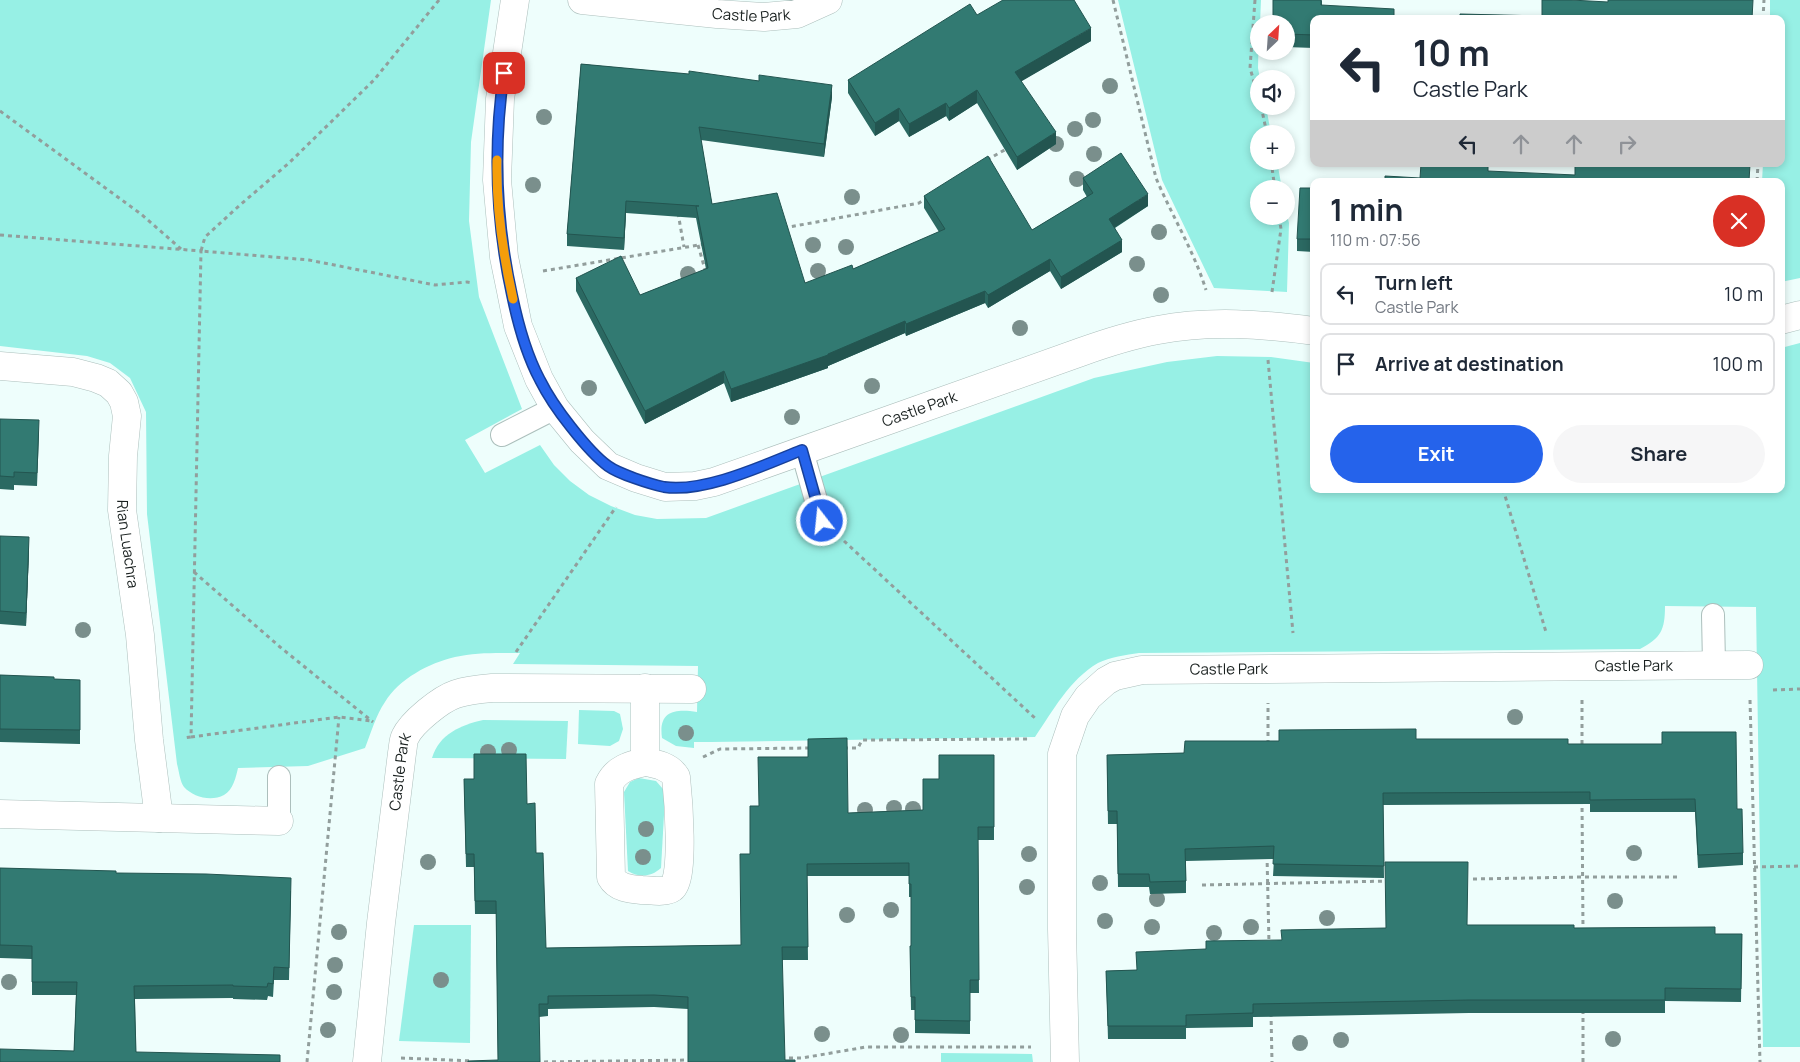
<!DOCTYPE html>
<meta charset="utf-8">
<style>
:root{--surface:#fff;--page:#f6f6f7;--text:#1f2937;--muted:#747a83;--line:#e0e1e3;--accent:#2563eb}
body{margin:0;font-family:Manrope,sans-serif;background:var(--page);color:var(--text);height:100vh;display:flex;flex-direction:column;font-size:19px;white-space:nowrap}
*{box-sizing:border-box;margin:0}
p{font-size:16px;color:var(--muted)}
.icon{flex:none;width:28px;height:28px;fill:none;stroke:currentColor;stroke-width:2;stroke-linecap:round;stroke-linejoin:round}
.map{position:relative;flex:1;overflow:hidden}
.panel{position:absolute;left:1310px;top:178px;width:475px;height:315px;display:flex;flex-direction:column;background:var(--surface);border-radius:10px;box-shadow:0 2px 8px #0003}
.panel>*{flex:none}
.hud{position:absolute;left:1310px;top:15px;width:475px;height:152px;border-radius:10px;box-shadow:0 2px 8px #0003;background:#fff;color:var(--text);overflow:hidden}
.needle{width:32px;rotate:25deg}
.fabs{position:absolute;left:1250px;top:15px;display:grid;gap:10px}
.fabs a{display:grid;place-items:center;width:45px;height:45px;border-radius:50%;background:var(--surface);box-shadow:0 2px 8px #0003;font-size:25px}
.pin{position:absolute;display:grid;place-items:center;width:42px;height:42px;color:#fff;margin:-21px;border-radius:10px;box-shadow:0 2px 8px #0006}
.me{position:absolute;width:55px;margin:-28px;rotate:344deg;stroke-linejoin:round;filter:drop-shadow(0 0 4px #0008)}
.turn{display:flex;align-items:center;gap:18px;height:105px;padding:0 20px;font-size:22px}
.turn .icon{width:65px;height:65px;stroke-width:2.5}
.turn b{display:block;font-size:35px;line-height:42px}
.lanes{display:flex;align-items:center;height:48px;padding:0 20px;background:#0003;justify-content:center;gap:25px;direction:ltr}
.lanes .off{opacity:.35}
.round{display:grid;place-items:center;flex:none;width:52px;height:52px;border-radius:26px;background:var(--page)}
.summary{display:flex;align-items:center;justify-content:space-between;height:85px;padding:0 20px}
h1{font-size:30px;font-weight:700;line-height:38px}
.action{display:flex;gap:10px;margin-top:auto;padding:10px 20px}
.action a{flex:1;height:58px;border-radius:30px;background:var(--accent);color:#fff;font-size:20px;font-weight:700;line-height:58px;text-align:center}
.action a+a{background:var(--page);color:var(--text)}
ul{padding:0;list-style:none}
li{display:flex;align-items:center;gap:15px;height:62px;margin:0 10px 8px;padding:0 10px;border:2px solid var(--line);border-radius:10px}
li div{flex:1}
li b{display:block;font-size:19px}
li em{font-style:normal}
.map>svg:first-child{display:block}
.green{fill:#97f0e5}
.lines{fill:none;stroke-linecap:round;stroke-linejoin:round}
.lane-casing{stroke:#acbfbc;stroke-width:24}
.street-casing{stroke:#acbfbc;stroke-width:29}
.path{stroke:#929e9c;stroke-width:3;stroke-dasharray:4 4;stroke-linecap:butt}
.lane{stroke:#fff;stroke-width:22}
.street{stroke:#fff;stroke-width:28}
.tree{fill:#7a8f8c}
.wall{fill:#2b6962}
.shaded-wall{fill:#235550}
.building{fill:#327a72;stroke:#235550}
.route-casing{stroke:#184099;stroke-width:12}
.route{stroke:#2563eb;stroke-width:9}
.slow{stroke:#f59e0b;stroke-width:9}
.labels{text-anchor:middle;stroke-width:4.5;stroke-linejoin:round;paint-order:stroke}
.street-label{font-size:15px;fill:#19201f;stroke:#fff}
</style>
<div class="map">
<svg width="1800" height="1062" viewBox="0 0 1800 1062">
<rect width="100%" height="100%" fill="#eefefc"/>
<g class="green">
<path d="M0,0H491L471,142L469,221L479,297L522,409L465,440L485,473L540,445L554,465L570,481L589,495L611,506L635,515L657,519L706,518L1094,378L1167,362L1217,356L1271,357L1314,363V489H1781V348L1800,343V1047H1763L1756,607L1665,606C1665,630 1661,638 1640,649L1139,653C1126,655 1110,657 1098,663C1069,680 1053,711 1035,737L711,742H694V748L676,746L662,738C658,710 676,709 697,712L698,666L513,664L520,653C499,653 476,652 455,657C429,663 399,679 385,702C376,715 371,733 365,748L308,766L238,768C236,777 233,790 224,795C211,802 193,797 184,787C180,782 179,771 177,764L147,514L146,412L130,378L110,363L87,356L0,346Z"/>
<path d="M1118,0H1261L1260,24H1259L1258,68L1260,79H1259V106H1266L1271,134H1259V161H1277L1282,189H1259V216H1286V211L1289,223L1287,292L1214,288L1162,180Z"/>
<path d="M1770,0H1800V278L1781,282V181H1762L1763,164H1781V19H1770Z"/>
<path d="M579,710L614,711L620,714L623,729L619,741L610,746L578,744Z"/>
<path d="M483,720L568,721L566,759L432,758C439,734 461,725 483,720Z"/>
<path d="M639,778L656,781L663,789L665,797L661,868C651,877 639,878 628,871L624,792L630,782Z"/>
<path d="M414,925H471L470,1043L399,1041Z"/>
<path d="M941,1053L1032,1054L1033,1062H941Z"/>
</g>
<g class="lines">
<defs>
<g id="lane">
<path d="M502,435L555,408"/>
<path d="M802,451L822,521"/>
<path d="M1713,615L1714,664"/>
<path d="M279,821V777"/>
</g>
<g id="street">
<path id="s1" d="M515,0L500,99L497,180L504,257L511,291L518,326L539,379L555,408L582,441L608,466L636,478L665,487L695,486L714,482L1081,352C1106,343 1131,335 1158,330C1209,320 1263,324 1314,331"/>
<path id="s2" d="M582,0L717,14L764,17L797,14L828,0"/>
<path d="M1781,320L1800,315"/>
<path id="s3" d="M0,366L73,372L96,378L108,383L119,393L124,402L127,416L123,456L122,510L140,635L149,740L159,818"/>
<path d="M645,762C657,764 669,766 676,777C678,795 685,878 672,888C665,893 650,890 642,890C630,889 617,888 611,877L609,784C616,769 630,765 645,762Z"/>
<path d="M645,762V688"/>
<path d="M0,814L279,821"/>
<path id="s4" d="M367,1062L381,923L402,753C403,748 403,741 405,737C412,722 441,699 456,694C468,690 480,689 492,688L692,689"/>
<path id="s5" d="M1065,1062L1062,929V754L1075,716L1088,697L1106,681L1115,676L1142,670L1749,665"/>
</g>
</defs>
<use href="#lane" class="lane-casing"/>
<use href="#street" class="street-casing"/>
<g class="path">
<path d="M439,0L374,80L289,163L240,205L205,237L201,251L309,260L435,285L467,282L473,283"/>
<path d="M1113,0L1156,178C1172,216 1194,251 1206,290"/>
<path d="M1255,0L1250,68L1259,99"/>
<path d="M1763,19L1764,0"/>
<path d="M1261,106L1267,134"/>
<path d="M0,111L141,214L181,249"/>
<path d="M987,160L1008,148"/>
<path d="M1271,161L1275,189"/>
<path d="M1757,181L1758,164"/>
<path d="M678,213L684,247"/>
<path d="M784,228L919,203L927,198"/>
<path d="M0,235L201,251L191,737L184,738"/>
<path d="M698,245L706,273"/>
<path d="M543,271L705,244"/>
<path d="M1272,292L1281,229L1279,216"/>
<path d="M1268,360L1293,633"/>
<path d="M1503,489L1546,632"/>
<path d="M844,541L1036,719"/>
<path d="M194,572L280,647L373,722"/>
<path d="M516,652L616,507"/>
<path d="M1773,690L1800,689"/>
<path d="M1582,700V746"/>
<path d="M1750,700L1760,1062"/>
<path d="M191,737L339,717L371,721"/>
<path d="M1268,744V703"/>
<path d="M844,748H858L862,740L1030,739"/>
<path d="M703,757L720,749L810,748"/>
<path d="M1582,800L1583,931"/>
<path d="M1267,855L1269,944"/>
<path d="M1754,867L1800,866"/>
<path d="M1473,879L1583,877H1679"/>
<path d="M1202,885L1388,881"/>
<path d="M1583,1010V1062"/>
<path d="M1271,1013L1272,1062"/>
<path d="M401,1058L472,1061"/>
<path d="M781,1058H802L866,1047H1031"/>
<path d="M307,1062L339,717"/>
<path d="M536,1062L692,1060"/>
</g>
<use href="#lane" class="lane"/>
<use href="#street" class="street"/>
</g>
<g class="tree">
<circle cx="1110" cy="86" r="8"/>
<circle cx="544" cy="117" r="8"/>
<circle cx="1093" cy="120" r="8"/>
<circle cx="1075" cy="129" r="8"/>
<circle cx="1056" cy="144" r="8"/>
<circle cx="1094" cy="154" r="8"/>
<circle cx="1077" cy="179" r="8"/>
<circle cx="533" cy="185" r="8"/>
<circle cx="852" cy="197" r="8"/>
<circle cx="1159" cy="232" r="8"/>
<circle cx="813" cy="245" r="8"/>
<circle cx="846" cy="247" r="8"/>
<circle cx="1137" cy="264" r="8"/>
<circle cx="818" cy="271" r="8"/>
<circle cx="688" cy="274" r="8"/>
<circle cx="1161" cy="295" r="8"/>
<circle cx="1020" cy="328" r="8"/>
<circle cx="872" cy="386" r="8"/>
<circle cx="589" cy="388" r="8"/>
<circle cx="792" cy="417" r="8"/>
<circle cx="83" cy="630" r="8"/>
<circle cx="1515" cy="717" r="8"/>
<circle cx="686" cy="733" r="8"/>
<circle cx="509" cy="750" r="8"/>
<circle cx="488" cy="752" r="8"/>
<circle cx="894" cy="808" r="8"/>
<circle cx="913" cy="809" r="8"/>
<circle cx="865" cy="810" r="8"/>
<circle cx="646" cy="829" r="8"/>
<circle cx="1634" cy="853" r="8"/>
<circle cx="1029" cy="854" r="8"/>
<circle cx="643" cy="857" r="8"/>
<circle cx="428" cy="862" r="8"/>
<circle cx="1100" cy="883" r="8"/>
<circle cx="1027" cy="887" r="8"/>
<circle cx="1157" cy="899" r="8"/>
<circle cx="1615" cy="901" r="8"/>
<circle cx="891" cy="910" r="8"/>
<circle cx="847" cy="915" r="8"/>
<circle cx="1327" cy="918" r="8"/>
<circle cx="1105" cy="921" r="8"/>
<circle cx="1152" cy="927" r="8"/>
<circle cx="1251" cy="927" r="8"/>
<circle cx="339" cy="932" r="8"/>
<circle cx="1214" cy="933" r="8"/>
<circle cx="335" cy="965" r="8"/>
<circle cx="441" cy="980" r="8"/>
<circle cx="9" cy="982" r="8"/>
<circle cx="334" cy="992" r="8"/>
<circle cx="328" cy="1030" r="8"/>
<circle cx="822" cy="1034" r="8"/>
<circle cx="901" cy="1035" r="8"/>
<circle cx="1613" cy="1039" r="8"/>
<circle cx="1341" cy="1040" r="8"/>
<circle cx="1300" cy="1043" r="8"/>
</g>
<g class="wall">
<path d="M1322,0V5L1314,19V48L1286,47V24Z"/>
<path d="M977,15L1091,41L1021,81L1056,144L1017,170L977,103L949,121L946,116L909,137L899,121L875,136L848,93V80Z"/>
<path d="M581,64L759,81L832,97L824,157L701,140L712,204L805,283L853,269L939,232L924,208V196L1032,230L1087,197L1083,190V178L1148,206L1115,228L1122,252L1061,289L1050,271L988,308L985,303L906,336L905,333L828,366V368L731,402L724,383L645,424L576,291V278L640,295L706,269L696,218L626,213L624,250L567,246V234Z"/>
<path d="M1314,188V252L1297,251V239Z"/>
<path d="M0,419L39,433L37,486L14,485V490L0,489Z"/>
<path d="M0,536L29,551L26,626L0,624Z"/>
<path d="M0,675L54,679L80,680V744L0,742Z"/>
<path d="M1416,739L1568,744L1737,809L1743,853V865L1698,868L1695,812H1590V804L1383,805L1384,878L1273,876L1274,859L1186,861V893L1150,894L1149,887H1118L1117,824H1108L1107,755L1184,753L1279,741Z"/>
<path d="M994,755V840H978L979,993H970V1034L915,1033V1010H911L910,946H911V897H909V876H807L808,960H783L688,1062V1009L654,1007L548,1009V1016L539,1017L498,1060L496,914H475L474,867H466L464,779L527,804L536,853L546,948L741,945L750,854L848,813L923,810L939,779Z"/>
<path d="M0,868L116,873L291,891L289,980H274L273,997L268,996L267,1000L233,999V998L135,999L136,1052L74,1051L76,995H32V959L0,958Z"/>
<path d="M1468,925L1574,928L1715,934H1742L1741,1002L1665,1001V1013H1469L1253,1017V1027L1186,1028V1039H1108L1106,971L1136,970L1281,940L1386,928Z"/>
</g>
<g class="shaded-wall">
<path d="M1091,28V41L1015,85V72Z"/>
<path d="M832,85V97L824,157V144Z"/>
<path d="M977,90V103L949,121V108Z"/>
<path d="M946,103V116L909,137V124Z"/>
<path d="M899,108V121L875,136V123Z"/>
<path d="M1056,132V144L1017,170V157Z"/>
<path d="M1148,194V206L1109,231V219Z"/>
<path d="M626,201V213L624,250V238Z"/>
<path d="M1122,240V252L1061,289V277Z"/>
<path d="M1050,259V271L988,308V295Z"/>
<path d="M985,291V303L906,336V324Z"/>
<path d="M905,321V333L828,366V368L731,402V389L828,354Z"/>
<path d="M724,371V383L645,424V411Z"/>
<path d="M29,537V551L26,626V613Z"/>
</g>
<g class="building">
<path d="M1003,0H1074L1091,28L1015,72L1056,132L1017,157L977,90L949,108L946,103L909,124L899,108L875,123L848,80L970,4L977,15Z"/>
<path d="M1273,0H1321V5L1394,9V17L1432,19H1314V35L1286,34V24H1273Z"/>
<path d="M1542,0H1571L1608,2V0H1753L1752,19H1460V14L1542,16Z"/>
<path d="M581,64L689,74V71L759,81V75L832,85L824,144L699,127L712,204L777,193L805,283L852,265L853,269L945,229L924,196L988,156L1032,230L1093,193L1083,178L1121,153L1148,194L1109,219L1122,240L1061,277L1050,259L988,295L985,291L906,324L905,321L828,354V355L731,389L724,371L645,411L576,278L621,256L640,295L708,268L696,206H699L626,201L624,238L567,234Z"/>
<path d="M1421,164H1488V171L1575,175V164H1750L1749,181H1385V176L1420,178Z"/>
<path d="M1300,188H1314V239H1297Z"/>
<path d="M0,419L39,420L37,473L14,472V477L0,476Z"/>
<path d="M0,536L29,537L26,613L0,611Z"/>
<path d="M0,675L54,677V679L80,680V730L0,729Z"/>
<path d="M1416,729V739H1568V744H1662V732H1736L1737,809H1742L1743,853L1698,855L1695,799L1590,800V792L1383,793L1384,866L1273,864L1274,846L1185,849L1186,881L1150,882L1149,874H1118L1117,811H1108L1107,755L1184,753L1185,741H1279V730Z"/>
<path d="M847,738L848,813L923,810V779H939V755H994V827H978L979,980H970V1021L915,1020V997H911L910,946H911V884H909V863L807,864L808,947H782L785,1060H795V1062H688V997L654,995L548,996V1004H539L540,1062H468V1061L498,1060L496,901H475L474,854H466L464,779H474V754H526L527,804L535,803L536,853H543L546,948L741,945L740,854H750V806H759L758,757H808V739Z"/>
<path d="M1385,862H1468L1467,925H1574V928L1715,927V934H1742L1741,989L1665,988V1000H1469L1253,1004V1013L1186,1015V1026H1108L1106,971L1137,970L1136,952L1206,949V941L1282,940L1281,930L1386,928Z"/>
<path d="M0,868L116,871V873L206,874L291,878L289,968L274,967L273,984L268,983L267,987L233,986V985L134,986L136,1052L280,1055V1062H0V1049L74,1051L77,982H32V946L0,945Z"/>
</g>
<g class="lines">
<defs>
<path id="route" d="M504,73C493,147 496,222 512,295C518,324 526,354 540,380C549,398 559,412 571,427C582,441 594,456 608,466C619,474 650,484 664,487C705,493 764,465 802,450L822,521"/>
</defs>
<use href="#route" class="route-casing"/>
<use href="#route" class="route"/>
<path class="slow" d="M497,160C496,206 503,254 513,299"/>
</g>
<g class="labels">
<g class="street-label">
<text dy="5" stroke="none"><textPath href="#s2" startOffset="170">Castle Park</textPath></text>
<text dy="5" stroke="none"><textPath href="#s1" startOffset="826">Castle Park</textPath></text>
<text dy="5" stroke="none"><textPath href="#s3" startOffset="278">Rian Luachra</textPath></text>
<text dy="5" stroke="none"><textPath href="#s5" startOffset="925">Castle Park</textPath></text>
<text dy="5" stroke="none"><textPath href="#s5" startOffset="520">Castle Park</textPath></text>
<text dy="5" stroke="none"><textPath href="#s4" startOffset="292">Castle Park</textPath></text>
</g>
</g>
</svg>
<div class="fabs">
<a><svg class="needle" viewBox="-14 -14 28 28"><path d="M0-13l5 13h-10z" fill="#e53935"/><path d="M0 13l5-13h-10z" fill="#747a83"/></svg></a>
<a><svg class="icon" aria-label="sound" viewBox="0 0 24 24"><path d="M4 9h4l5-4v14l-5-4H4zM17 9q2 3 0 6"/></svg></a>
<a>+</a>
<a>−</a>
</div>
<div class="pin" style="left:504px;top:73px;background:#d93025"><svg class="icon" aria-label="arrive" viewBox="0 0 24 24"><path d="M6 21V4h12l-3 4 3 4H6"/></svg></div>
<svg class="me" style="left:822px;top:521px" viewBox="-20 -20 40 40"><circle r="17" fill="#2563eb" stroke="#fff" stroke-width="3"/><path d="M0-11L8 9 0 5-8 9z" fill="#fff"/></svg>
<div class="hud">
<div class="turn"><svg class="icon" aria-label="left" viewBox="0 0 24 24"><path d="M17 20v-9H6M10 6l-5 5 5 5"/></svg><div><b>10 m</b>Castle Park</div></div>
<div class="lanes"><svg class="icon" aria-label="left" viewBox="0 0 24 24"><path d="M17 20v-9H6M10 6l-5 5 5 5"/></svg><svg class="icon off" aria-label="ahead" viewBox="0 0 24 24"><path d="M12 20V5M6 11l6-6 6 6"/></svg><svg class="icon off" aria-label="ahead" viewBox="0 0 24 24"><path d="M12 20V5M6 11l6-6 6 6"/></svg><svg class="icon off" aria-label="right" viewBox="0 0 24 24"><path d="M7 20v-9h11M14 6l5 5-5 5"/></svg></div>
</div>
<section class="panel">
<div class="summary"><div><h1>1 min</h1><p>110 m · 07:56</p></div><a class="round" style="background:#d93025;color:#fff"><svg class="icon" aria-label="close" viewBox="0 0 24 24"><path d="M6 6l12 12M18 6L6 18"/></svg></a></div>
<ul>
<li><svg class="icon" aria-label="left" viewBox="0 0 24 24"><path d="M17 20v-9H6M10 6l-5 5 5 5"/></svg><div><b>Turn left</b><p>Castle Park</p></div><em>10 m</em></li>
<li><svg class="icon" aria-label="arrive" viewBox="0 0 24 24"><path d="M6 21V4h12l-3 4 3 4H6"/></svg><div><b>Arrive at destination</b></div><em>100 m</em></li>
</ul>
<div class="action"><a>Exit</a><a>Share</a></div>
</section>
</div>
